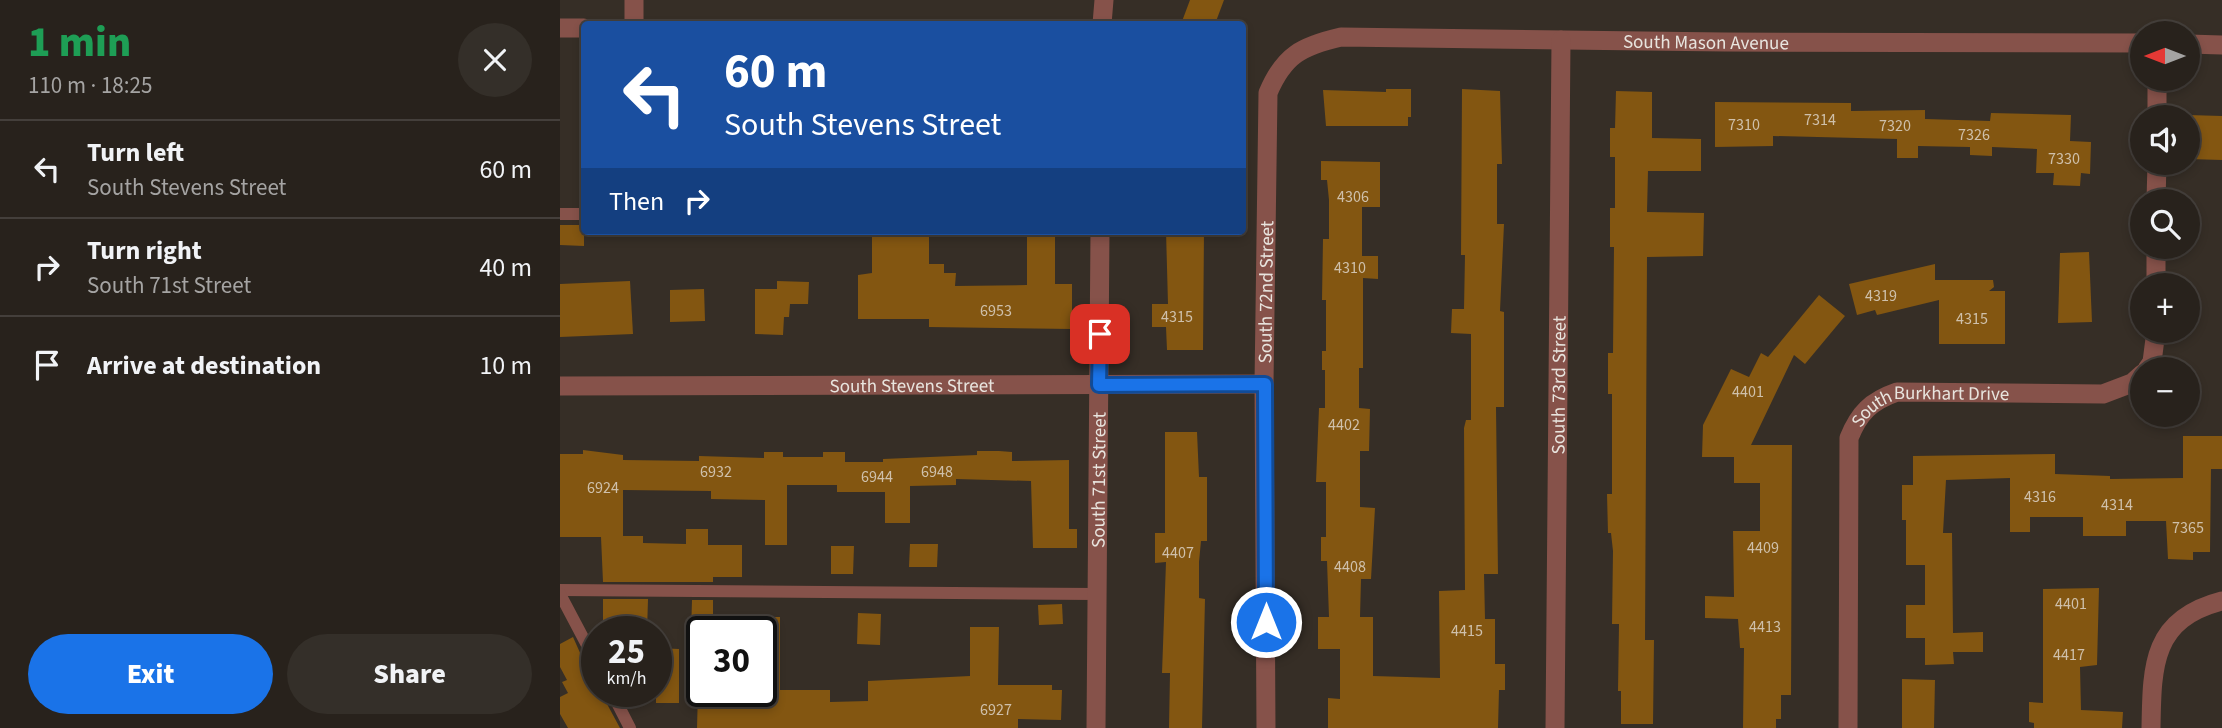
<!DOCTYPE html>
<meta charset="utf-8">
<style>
:root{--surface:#28221c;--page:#342f29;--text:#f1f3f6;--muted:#a5a4a3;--line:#443f3b;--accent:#1a73e8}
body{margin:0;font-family:"Source Sans 3",sans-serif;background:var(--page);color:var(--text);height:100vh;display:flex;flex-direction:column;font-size:26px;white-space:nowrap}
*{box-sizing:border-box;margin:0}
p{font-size:23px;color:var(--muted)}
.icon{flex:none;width:38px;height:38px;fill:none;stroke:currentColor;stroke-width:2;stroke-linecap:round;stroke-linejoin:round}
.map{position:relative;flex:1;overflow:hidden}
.panel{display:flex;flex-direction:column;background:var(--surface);width:560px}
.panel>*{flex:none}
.hud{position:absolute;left:21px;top:21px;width:665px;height:214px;border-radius:7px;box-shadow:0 4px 10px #0003,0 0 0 2px var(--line);background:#1a4fa0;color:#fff;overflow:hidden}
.needle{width:46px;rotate:270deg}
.fabs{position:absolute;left:1570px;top:21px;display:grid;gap:14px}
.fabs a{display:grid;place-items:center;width:70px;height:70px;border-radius:50%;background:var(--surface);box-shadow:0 4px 10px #0003,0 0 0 2px var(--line);font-size:35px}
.speed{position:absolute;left:21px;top:616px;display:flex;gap:14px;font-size:35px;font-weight:700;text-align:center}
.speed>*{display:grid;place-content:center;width:91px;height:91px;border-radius:50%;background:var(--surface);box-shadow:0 4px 10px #0003,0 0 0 2px var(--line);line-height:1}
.speed small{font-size:18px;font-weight:400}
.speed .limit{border:4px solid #111;border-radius:10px;background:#fff;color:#111}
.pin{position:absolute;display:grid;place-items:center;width:60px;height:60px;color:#fff;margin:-30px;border-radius:14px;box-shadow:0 4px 10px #0006}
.me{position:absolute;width:77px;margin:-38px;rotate:0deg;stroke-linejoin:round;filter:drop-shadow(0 0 5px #0008)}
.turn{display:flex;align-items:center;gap:24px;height:147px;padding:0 28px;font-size:32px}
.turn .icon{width:91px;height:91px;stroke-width:2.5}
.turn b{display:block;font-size:49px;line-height:60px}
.then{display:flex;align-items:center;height:66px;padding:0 28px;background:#0003;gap:14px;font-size:26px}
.round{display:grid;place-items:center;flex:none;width:74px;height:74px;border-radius:37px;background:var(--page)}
.head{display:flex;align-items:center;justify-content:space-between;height:119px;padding:0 28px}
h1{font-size:42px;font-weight:800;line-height:52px;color:#1e9e55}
.action{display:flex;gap:14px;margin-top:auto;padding:14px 28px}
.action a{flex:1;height:80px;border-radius:42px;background:var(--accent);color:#fff;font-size:28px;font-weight:800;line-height:80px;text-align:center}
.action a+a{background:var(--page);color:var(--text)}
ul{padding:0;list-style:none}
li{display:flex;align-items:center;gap:21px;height:98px;padding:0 28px;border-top:2px solid var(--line)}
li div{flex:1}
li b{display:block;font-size:26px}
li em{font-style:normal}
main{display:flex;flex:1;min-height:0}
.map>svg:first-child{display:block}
.building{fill:#835611}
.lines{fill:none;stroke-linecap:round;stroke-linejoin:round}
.service{stroke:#86524a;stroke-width:12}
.minor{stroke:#86524a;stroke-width:19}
.route-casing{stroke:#114b97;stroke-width:18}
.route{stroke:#1a73e8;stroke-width:12}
.labels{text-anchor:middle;stroke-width:7;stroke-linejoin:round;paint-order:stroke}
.number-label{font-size:16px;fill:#cfc0ab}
.street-label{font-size:19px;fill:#e8e4de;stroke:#2c251c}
</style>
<main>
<section class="panel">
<div class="head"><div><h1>1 min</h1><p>110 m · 18:25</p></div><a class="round"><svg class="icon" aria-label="close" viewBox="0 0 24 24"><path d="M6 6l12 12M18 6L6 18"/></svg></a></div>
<ul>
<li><svg class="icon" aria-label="left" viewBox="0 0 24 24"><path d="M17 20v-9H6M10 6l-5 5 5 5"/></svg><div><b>Turn left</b><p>South Stevens Street</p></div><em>60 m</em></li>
<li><svg class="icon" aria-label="right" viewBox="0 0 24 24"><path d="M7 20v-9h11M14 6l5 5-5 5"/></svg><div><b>Turn right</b><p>South 71st Street</p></div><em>40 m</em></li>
<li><svg class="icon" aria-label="arrive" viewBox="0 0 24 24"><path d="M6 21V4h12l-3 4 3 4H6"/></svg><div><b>Arrive at destination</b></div><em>10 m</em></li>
</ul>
<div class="action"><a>Exit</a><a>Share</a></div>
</section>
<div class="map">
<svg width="1662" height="728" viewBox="0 0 1662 728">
<rect width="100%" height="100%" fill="#362e26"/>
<g class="building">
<path d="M630,0H664L655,24H621Z"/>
<path d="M826,89H851V117H848V126H766L763,90L826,92Z"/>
<path d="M902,89L940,91L942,164H937V224H944L940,311L944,312V407H936L938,574H924L925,619H935V664H945V690H939L938,728H768V698L780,699V649H758V617H769L767,561H761V537H766V482H756L759,408H765V370H762V351H766V300H762L763,239H769V200L767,180H761V161L820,162V207H802V256H818V279L803,278V368H799V408L810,409L809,451H800V507L815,508L811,579H801L800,617H813V676L880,678L879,591L905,590L904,428L906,420H911V334L891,333L892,309H904L905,255H901Z"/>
<path d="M1056,91L1092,92V138L1141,139V171H1088L1087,212L1144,213L1143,256L1087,257L1085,640H1094L1093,724H1061V691H1058L1059,624H1052L1053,551L1051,533H1048L1047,494H1052V394H1048V353H1053L1054,247H1050V208H1055V157H1050V128H1055Z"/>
<path d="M1155,102L1291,103V111L1365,110V119L1430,121L1431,113L1511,115L1510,141L1531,142L1530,174L1521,173L1520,186L1493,185L1494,173H1476L1477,149L1432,147V156L1410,155V147L1358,146V158H1337V139L1213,136V146L1155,147Z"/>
<path d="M1628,115L1662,116V160L1628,159Z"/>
<path d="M0,225H24V246L0,245Z"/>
<path d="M312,231H369V264H384V273H396L395,286L467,285V234H495V284H512V329L369,327V319H298V275L312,273Z"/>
<path d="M606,231H644L643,350H607L606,327H592V304H608Z"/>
<path d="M1529,252L1532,322L1498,323L1500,253Z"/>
<path d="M1375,264V280H1433L1434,287L1429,291H1445V344H1379V300L1317,315L1315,310L1297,315L1289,284Z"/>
<path d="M70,281L73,334L0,337V284Z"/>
<path d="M217,281L249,282L248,304H230L229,317H224L223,335L195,334V289H217Z"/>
<path d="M144,289L145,321L110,322V290Z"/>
<path d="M1259,295L1285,316L1245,364L1234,355L1191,445H1232L1231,695H1221V719H1216V728H1183L1184,648H1180L1178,619L1145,618V596L1174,597L1173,531H1200V483H1174V457H1142L1143,425L1171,369L1189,377L1201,353L1208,357Z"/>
<path d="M605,432H637L639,477H647V541H641L639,562V598L645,599L642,728H609L610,673H602L606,562L595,563V533H605Z"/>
<path d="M1623,436H1662V469H1651L1650,552H1633V560L1608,559L1606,521H1566V536H1523V517H1470V532H1450V478L1386,480L1383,533H1392L1393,633L1423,632V652H1393L1394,664L1365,665V638H1346V605H1365V565H1346V520H1342V485H1353V456L1495,454V474L1550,476V479L1623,478Z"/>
<path d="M23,450L63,455V460L139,461V456L204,458V452H223V457H263V452H285V462H323V459L417,455V451H439L452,452V461L509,460V529H517V548H473L471,481L396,479V485L350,486V523H325V492H277V485H227V545H205V500L151,499V491L63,490V536H83V543L126,544V529H148V545H182V577H153V582H43L41,537H0V454H23Z"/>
<path d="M350,544H378L377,567H349Z"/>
<path d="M271,546H294L293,574H271Z"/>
<path d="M1539,588L1537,665L1520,667L1521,710L1563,712L1562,728H1474V723L1469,722V702L1483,703V589Z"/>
<path d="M43,599H88L87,632H43Z"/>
<path d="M132,600H153V632H131Z"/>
<path d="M502,604L503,624L479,625L478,605Z"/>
<path d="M298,613L321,614L320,645L297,644Z"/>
<path d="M201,617H220V690H270V702L308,701V681L410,676V627H439L438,685H492V690H502L501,720L458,719V728H137L138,691H201Z"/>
<path d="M13,637L37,691H40L60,728H8L0,714V697L8,693L2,682L7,680L0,667V644Z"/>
<path d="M96,648L119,649V703H96Z"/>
<path d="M1342,679L1375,680L1374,728H1342Z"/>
</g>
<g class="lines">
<g class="service">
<path d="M0,214H24"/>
<path d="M0,590L537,594"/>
<path d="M0,594L37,664"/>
<path d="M51,691L70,728"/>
</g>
<g class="minor">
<path d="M74,24V0"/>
<path d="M542,24L544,0"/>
<path d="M0,28H24"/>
<path d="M1628,44L1662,45"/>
<path d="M1597,117V79"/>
<path d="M1596,201L1597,163"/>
<path d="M1596,285V247"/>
<path d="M1587,369L1592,362L1596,331"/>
<path id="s1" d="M0,386L704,384"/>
<path id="s2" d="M536,728L540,231"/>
<path id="s3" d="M706,728L704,384L708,93C724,55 742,46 781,37L1165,42L1582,43"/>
<path id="s4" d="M995,728L1001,40"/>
<path id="s5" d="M1288,728L1289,438C1299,413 1311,401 1337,392L1543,394L1572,383L1582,374"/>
<path d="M1591,728C1592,665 1592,619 1662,601"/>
</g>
</g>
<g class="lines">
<defs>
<path id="route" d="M540,334L539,385L705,384L706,622"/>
</defs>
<use href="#route" class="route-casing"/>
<use href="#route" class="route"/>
</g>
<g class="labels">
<g class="number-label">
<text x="1260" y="125">7314</text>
<text x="1184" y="130">7310</text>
<text x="1335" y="131">7320</text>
<text x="1414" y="140">7326</text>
<text x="1504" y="164">7330</text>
<text x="793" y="202">4306</text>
<text x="790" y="273">4310</text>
<text x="1321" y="301">4319</text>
<text x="436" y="316">6953</text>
<text x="617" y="322">4315</text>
<text x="1412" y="324">4315</text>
<text x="1188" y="397">4401</text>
<text x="784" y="430">4402</text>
<text x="156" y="477">6932</text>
<text x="377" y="477">6948</text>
<text x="317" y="482">6944</text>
<text x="43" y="493">6924</text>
<text x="1480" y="502">4316</text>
<text x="1557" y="510">4314</text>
<text x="1628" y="533">7365</text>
<text x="1203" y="553">4409</text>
<text x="618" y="558">4407</text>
<text x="790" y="572">4408</text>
<text x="1511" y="609">4401</text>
<text x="1205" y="632">4413</text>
<text x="907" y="636">4415</text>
<text x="1509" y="660">4417</text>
<text x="436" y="715">6927</text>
</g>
<g class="street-label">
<text dy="7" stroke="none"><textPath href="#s3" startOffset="1097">South Mason Avenue</textPath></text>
<text dy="7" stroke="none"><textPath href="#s3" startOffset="436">South 72nd Street</textPath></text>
<text dy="7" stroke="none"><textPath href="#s4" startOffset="343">South 73rd Street</textPath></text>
<text dy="7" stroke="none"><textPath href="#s1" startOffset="352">South Stevens Street</textPath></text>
<text dy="7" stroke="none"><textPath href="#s5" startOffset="388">South Burkhart Drive</textPath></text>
<text dy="7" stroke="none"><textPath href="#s2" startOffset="248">South 71st Street</textPath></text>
</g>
</g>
</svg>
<div class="fabs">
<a><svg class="needle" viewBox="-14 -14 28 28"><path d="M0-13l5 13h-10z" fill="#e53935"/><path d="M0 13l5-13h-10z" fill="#a5a4a3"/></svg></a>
<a><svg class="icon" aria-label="sound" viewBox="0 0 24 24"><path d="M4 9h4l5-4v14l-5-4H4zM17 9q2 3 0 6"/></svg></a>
<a><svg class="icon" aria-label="search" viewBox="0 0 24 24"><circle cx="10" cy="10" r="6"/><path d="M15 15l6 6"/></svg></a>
<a>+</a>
<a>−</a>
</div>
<div class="speed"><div>25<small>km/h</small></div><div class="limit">30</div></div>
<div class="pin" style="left:540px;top:334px;background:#d93025"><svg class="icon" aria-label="arrive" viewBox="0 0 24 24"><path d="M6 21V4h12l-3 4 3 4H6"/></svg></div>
<svg class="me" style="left:706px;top:622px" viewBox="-20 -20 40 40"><circle r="17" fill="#1a73e8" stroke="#fff" stroke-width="3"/><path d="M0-11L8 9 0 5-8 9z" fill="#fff"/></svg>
<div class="hud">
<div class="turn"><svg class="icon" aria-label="left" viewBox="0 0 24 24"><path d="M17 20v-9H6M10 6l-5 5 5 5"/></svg><div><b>60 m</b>South Stevens Street</div></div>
<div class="then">Then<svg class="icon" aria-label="right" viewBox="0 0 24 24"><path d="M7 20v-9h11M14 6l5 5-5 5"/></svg></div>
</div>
</div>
</main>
